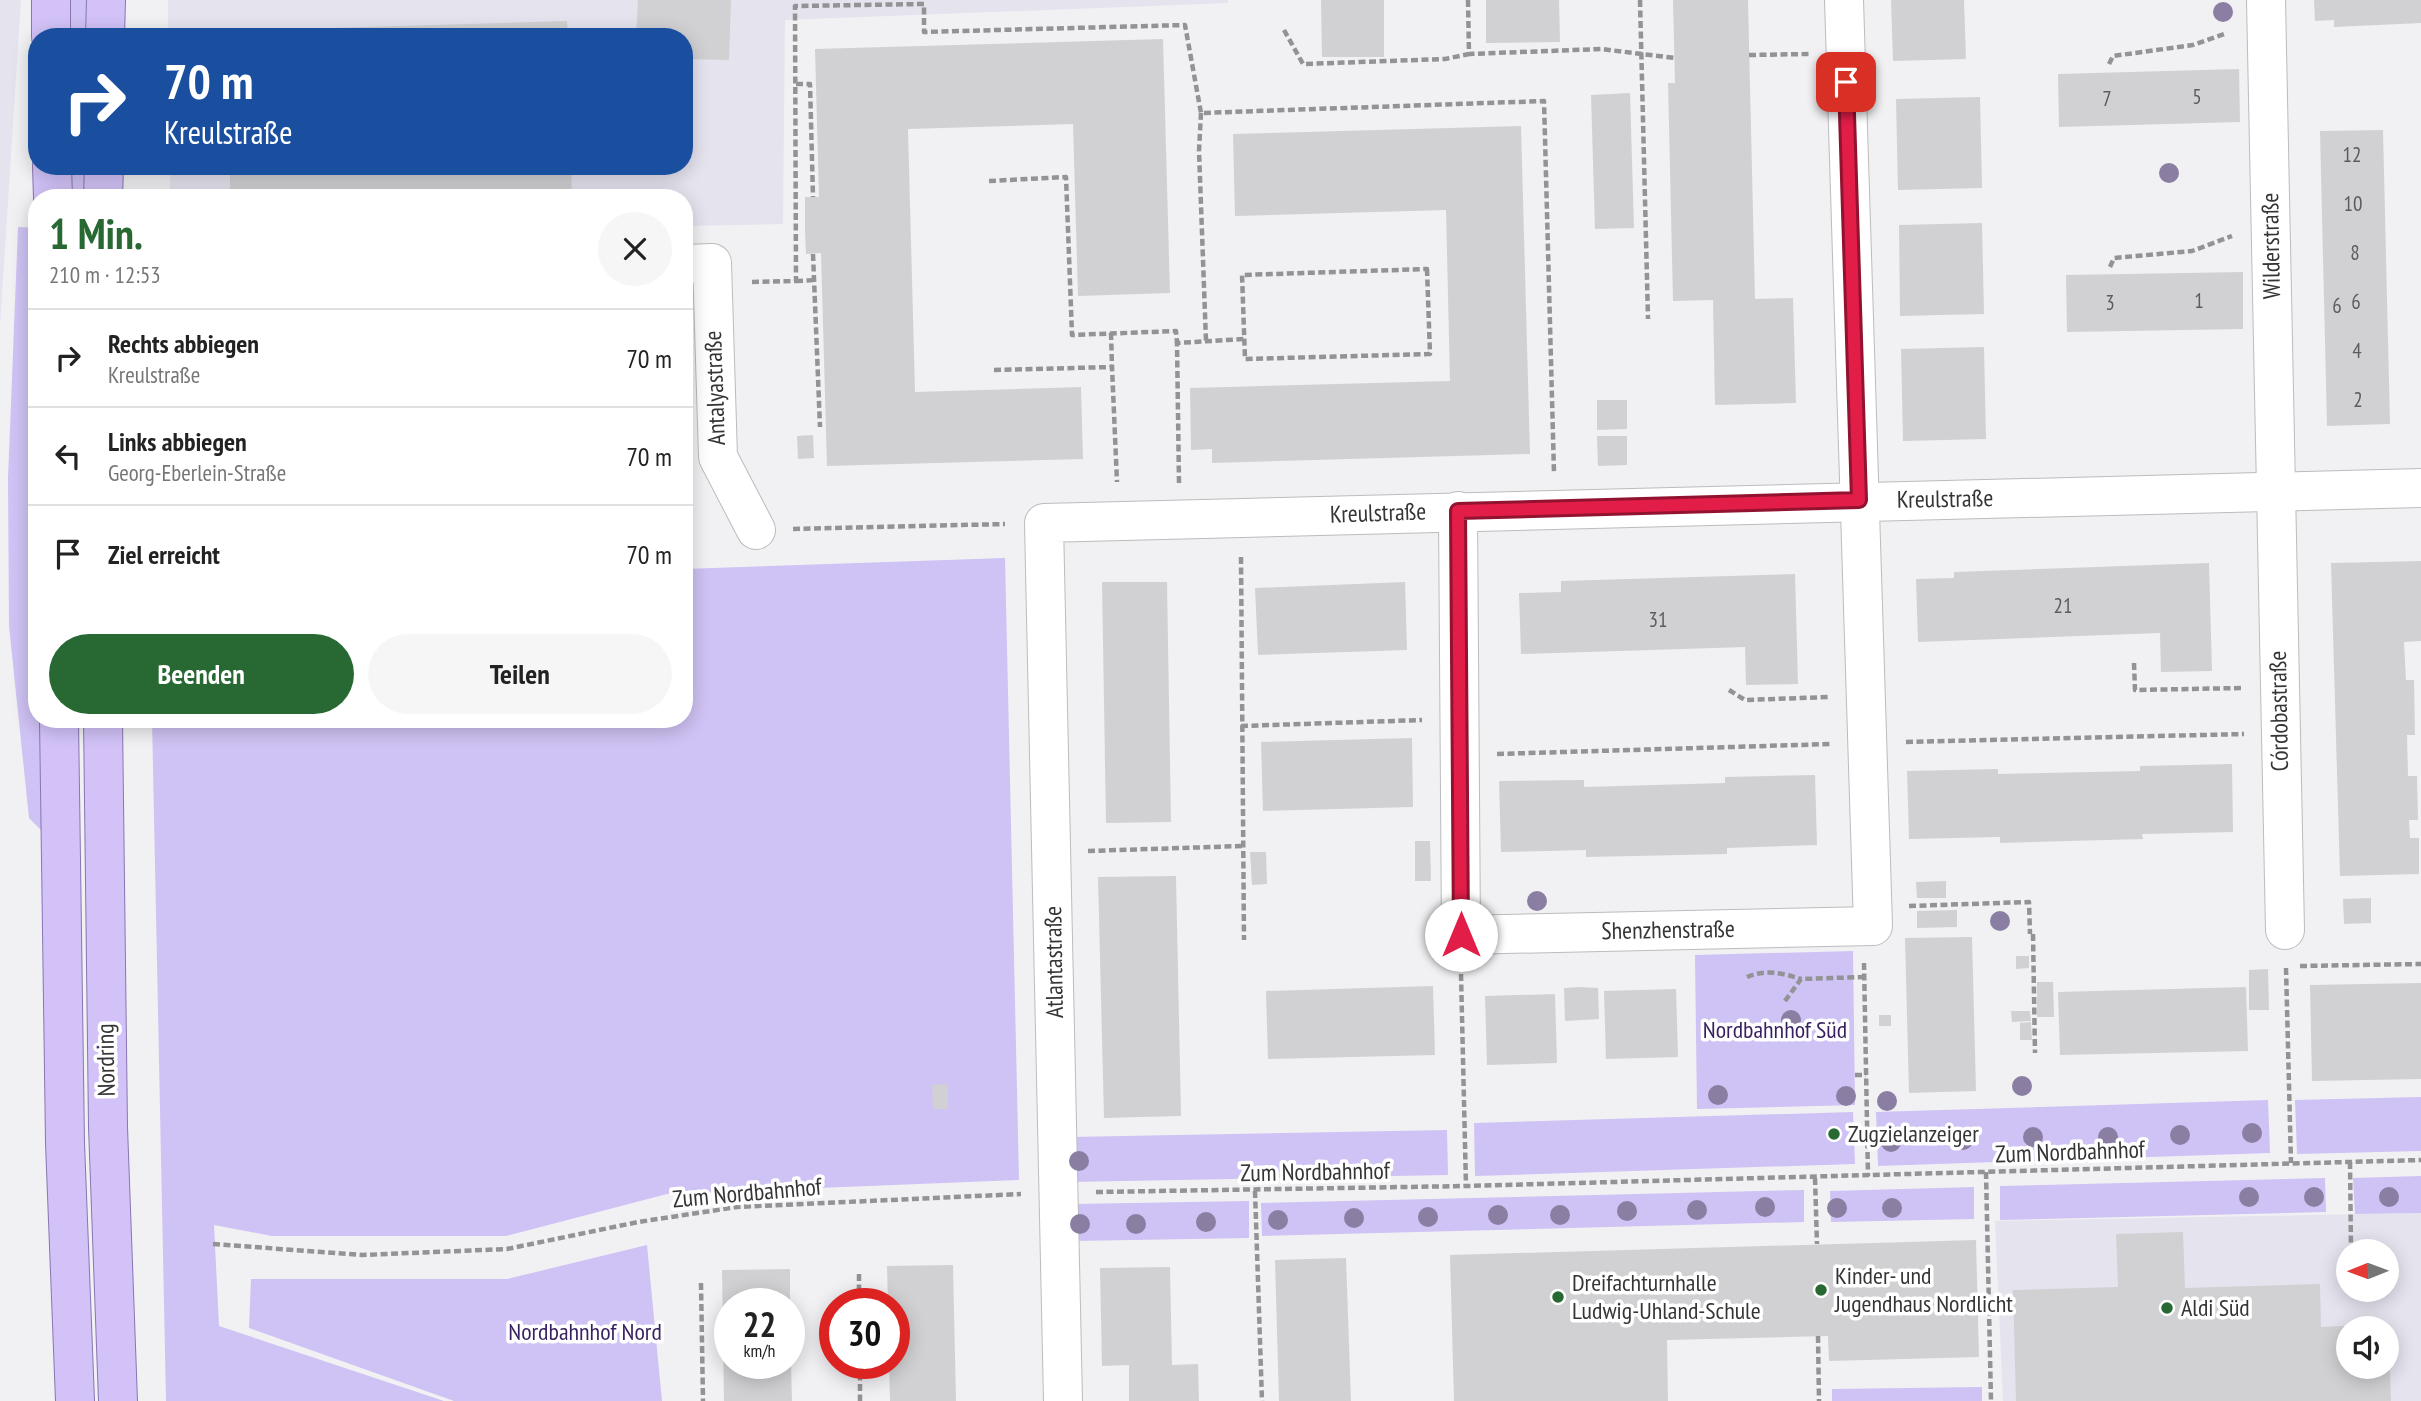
<!DOCTYPE html>
<html lang="de">
<meta charset="utf-8">
<style>
:root{--surface:#fff;--page:#f6f6f6;--text:#222;--muted:#767676;--line:#e0e0e0;--accent:#286933}
body{margin:0;font-family:"PT Sans Narrow",sans-serif;background:var(--page);color:var(--text);height:100vh;display:flex;flex-direction:column;font-size:26px;white-space:nowrap}
*{box-sizing:border-box;margin:0}
p{font-size:23px;color:var(--muted)}
.icon{flex:none;width:38px;height:38px;fill:none;stroke:currentColor;stroke-width:2;stroke-linecap:round;stroke-linejoin:round}
.map{position:relative;flex:1;overflow:hidden}
.details{position:absolute;left:28px;top:189px;width:665px;height:539px;display:flex;flex-direction:column;background:var(--surface);border-radius:28px;box-shadow:0 4px 18px #0003}
.details>*{flex:none}
.guide{position:absolute;left:28px;top:28px;width:665px;height:147px;border-radius:28px;box-shadow:0 4px 18px #0003;background:#1a4fa0;color:#fff;overflow:hidden}
.needle{width:46px;rotate:269deg}
.fabs{position:absolute;left:2336px;top:1239px;display:grid;gap:14px}
.fabs a{display:grid;place-items:center;width:63px;height:63px;border-radius:50%;background:var(--surface);box-shadow:0 4px 18px #0003;font-size:35px}
.speed{position:absolute;left:714px;top:1288px;display:flex;gap:14px;font-size:35px;font-weight:700;text-align:center}
.speed>*{display:grid;place-content:center;width:91px;height:91px;border-radius:50%;background:var(--surface);box-shadow:0 4px 18px #0003;line-height:1}
.speed small{font-size:18px;font-weight:400}
.speed .limit{border:10px solid #d22;background:#fff;color:#111}
.pin{position:absolute;display:grid;place-items:center;width:60px;height:60px;color:#fff;margin:-30px;border-radius:14px;box-shadow:0 4px 10px #0006}
.me{position:absolute;width:77px;margin:-38px;rotate:0deg;stroke-linejoin:round;filter:drop-shadow(0 0 5px #0008)}
.turn{display:flex;align-items:center;gap:24px;height:147px;padding:0 21px;font-size:32px}
.turn .icon{width:91px;height:91px;stroke-width:2.5}
.turn b{display:block;font-size:49px;line-height:60px}
.round{display:grid;place-items:center;flex:none;width:74px;height:74px;border-radius:37px;background:var(--page)}
.summary{display:flex;align-items:center;justify-content:space-between;height:119px;padding:0 21px}
h1{font-size:42px;font-weight:600;line-height:52px;color:var(--accent)}
.cta{display:flex;gap:14px;margin-top:auto;padding:14px 21px}
.cta a{flex:1;height:80px;border-radius:42px;background:var(--accent);color:#fff;font-size:28px;font-weight:600;line-height:80px;text-align:center}
.cta a+a{background:var(--page);color:var(--text)}
ul{padding:0;list-style:none}
li{display:flex;align-items:center;gap:21px;height:98px;padding:0 21px;border-top:2px solid var(--line)}
li div{flex:1}
li b{display:block;font-size:26px}
li em{font-style:normal}
.map>svg:first-child{display:block}
.built{fill:#e5e3ee;fill-rule:evenodd}
.green{fill:#cfc2f4}
.building{fill:#d1d0d3}
.lines{fill:none;stroke-linecap:round;stroke-linejoin:round}
.street-casing{stroke:#bcbbbe;stroke-width:40}
.primary-casing{stroke:#8876b1;stroke-width:40}
.path{stroke:#939395;stroke-width:4.5;stroke-dasharray:7 3.5;stroke-linecap:butt}
.street{stroke:#fff;stroke-width:38}
.primary{stroke:#d2c2f8;stroke-width:38}
.tree{fill:#8b7ea3}
.route-casing{stroke:#92132f;stroke-width:18}
.route{stroke:#e11d48;stroke-width:12}
.poi-dot{fill:#286933;stroke:#fff;stroke-width:2.5}
.labels{text-anchor:middle;stroke-width:7;stroke-linejoin:round;paint-order:stroke}
.number-label{font-size:21px;fill:#5c5c5d}
.street-label{font-size:24px;fill:#353536;stroke:#fff}
.park-label{font-size:24px;fill:#371f60;stroke:#fff}
.poi-label{font-size:24px;fill:#353536;stroke:#fff;text-anchor:start}
</style>
<div class="map">
<svg width="2421" height="1401" viewBox="0 0 2421 1401">
<rect width="100%" height="100%" fill="#f1f1f4"/>
<g class="built">
<path d="M0,0H21L0,326Z"/>
<path d="M168,0H1228V3L785,20L783,224L684,226V198H170V166H684V37H168Z"/>
<path d="M2421,1213V1401H2003L1995,1221ZM2348,1251H2387V1290H2348ZM2348,1328H2387V1367H2348Z"/>
</g>
<g class="green">
<rect x="71" y="0" width="21" height="37"/>
<path d="M72,166H90L89,198H72Z"/>
<path d="M18,227L36,228L37,719H42L44,833L29,818L9,626L8,478Z"/>
<path d="M684,377L688,381L693,545H684Z"/>
<path d="M1005,558L1019,1180L667,1194L506,1236H272L214,1225L219,1326L444,1401H166L152,719H684V569Z"/>
<path d="M1853,951L1855,1105L1697,1109L1695,955Z"/>
<path d="M2421,1097V1151L2297,1154L2295,1100Z"/>
<path d="M2268,1100L2270,1153L1878,1166L1876,1112Z"/>
<path d="M1853,1112L1855,1164L1475,1176L1474,1123Z"/>
<path d="M1447,1130L1448,1175L1070,1182L1069,1137Z"/>
<path d="M2421,1176V1213L2355,1214L2353,1178Z"/>
<path d="M2325,1178L2326,1212L2000,1220V1186Z"/>
<path d="M1974,1187V1219L1831,1222L1830,1191Z"/>
<path d="M1804,1190V1222L1262,1236L1261,1203Z"/>
<path d="M1249,1201V1238L1074,1241L1073,1204Z"/>
<path d="M647,1245L662,1401H454L249,1328L251,1279H507Z"/>
<path d="M1982,1387V1401H1832V1389Z"/>
</g>
<g class="building">
<path d="M638,0H731L729,60L684,59V37H636Z"/>
<path d="M1321,0H1384V57H1322Z"/>
<path d="M1486,0H1559L1560,42L1486,43Z"/>
<path d="M1673,0H1748L1755,299L1793,298L1796,403L1715,405L1713,300L1673,301L1668,83H1675Z"/>
<path d="M1891,0H1964L1966,59L1893,61Z"/>
<path d="M2314,0H2421V23L2334,27V20L2315,21Z"/>
<path d="M567,21L568,37H226V31Z"/>
<path d="M1163,39L1170,293L1078,296L1073,124L908,129L915,392L1081,387L1083,459L827,466L821,253L806,254L805,231V197H819L815,49Z"/>
<path d="M2239,69L2240,122L2059,127L2058,74Z"/>
<path d="M1630,93L1634,228L1595,229L1591,95Z"/>
<path d="M1980,97L1982,188L1898,190L1896,99Z"/>
<path d="M1521,126L1530,454L1212,463V449L1191,450L1190,388L1450,381L1446,210L1235,216L1233,134Z"/>
<path d="M2383,130L2390,424L2327,426L2320,131Z"/>
<path d="M230,166H571L572,198H230Z"/>
<path d="M1982,223L1984,314L1900,316L1899,225Z"/>
<path d="M2243,272V329L2067,332L2066,275Z"/>
<path d="M1984,347L1986,439L1903,441L1901,349Z"/>
<path d="M1597,400H1627V429L1597,430Z"/>
<path d="M813,435L814,458L798,459L797,436Z"/>
<path d="M1597,436H1627V465L1598,466Z"/>
<path d="M2421,561V641L2404,642L2406,680H2414L2415,735H2407L2408,776H2417L2418,820H2409L2410,838H2419V874L2340,876L2331,563Z"/>
<path d="M2209,563L2212,671L2161,672L2160,633L1918,642L1916,579L1954,578V572Z"/>
<path d="M1795,574L1798,684L1746,685L1745,647L1521,654L1519,593L1561,592V581Z"/>
<path d="M1102,582H1167L1171,822L1106,823Z"/>
<path d="M1405,582L1407,650L1258,655L1255,588Z"/>
<path d="M1412,738L1413,807L1263,811L1261,742Z"/>
<path d="M2232,764L2233,832L2142,834L2143,839L2000,843V837L1909,839L1907,771L1998,769V774L2140,771V766Z"/>
<path d="M1815,775L1817,845L1727,848V854L1586,857V850L1501,852L1499,781L1584,780V787L1725,783V777Z"/>
<path d="M1415,841H1430L1431,881H1415Z"/>
<path d="M1250,852H1266L1267,884L1252,885Z"/>
<path d="M1176,876L1181,1116L1104,1118L1098,877Z"/>
<path d="M1946,881V898H1917L1916,882Z"/>
<path d="M2371,898V923L2344,924L2343,899Z"/>
<path d="M1957,910V927L1917,928V911Z"/>
<path d="M1972,937L1976,1091L1909,1093L1905,938Z"/>
<path d="M2016,956H2029V968L2016,969Z"/>
<path d="M2268,969L2269,1010H2249V970Z"/>
<path d="M2037,982H2053L2054,1017H2037Z"/>
<path d="M2421,983V1079L2312,1081L2310,985Z"/>
<path d="M1433,986L1435,1055L1268,1059L1266,991Z"/>
<path d="M1580,987L1598,988L1599,1019L1565,1021L1564,988Z"/>
<path d="M2246,987L2248,1051L2060,1055L2058,992Z"/>
<path d="M1676,989L1678,1057L1606,1059L1604,991Z"/>
<path d="M1555,994L1557,1063L1487,1065L1485,996Z"/>
<path d="M2011,1011H2030L2031,1021L2012,1022Z"/>
<rect x="1879" y="1015" width="12" height="11"/>
<path d="M2031,1022L2032,1040H2020V1023Z"/>
<path d="M948,1084V1109H933L932,1085Z"/>
<path d="M2183,1232L2185,1288L2320,1284L2321,1327L2389,1324V1328H2348V1367H2387L2389,1345L2391,1401H2016L2013,1290L2118,1287L2116,1234Z"/>
<path d="M1976,1240L1979,1357L1829,1361L1828,1336L1667,1340L1668,1401H1454L1450,1255Z"/>
<path d="M1346,1258L1351,1401H1279L1275,1260Z"/>
<path d="M953,1265L956,1401H890L889,1363H894V1304H888L887,1266Z"/>
<path d="M1170,1267L1172,1365L1198,1364L1199,1401H1129V1365L1102,1366L1100,1268Z"/>
<path d="M790,1269V1304H730V1363H791L792,1401H724L722,1270Z"/>
</g>
<g class="lines">
<defs>
<g id="street">
<path d="M2266,0L2285,930"/>
<path d="M684,264L712,263L718,457L756,530"/>
<path d="M1458,511L1461,935L1873,926L1844,0"/>
<path d="M1063,1401L1044,523L2421,488"/>
</g>
<g id="primary">
<path d="M51,0V37"/>
<path d="M105,37L106,0"/>
<path d="M52,166L53,198"/>
<path d="M103,198L104,166"/>
<path d="M59,719L65,1143L75,1401"/>
<path d="M103,719L108,1127L118,1401"/>
</g>
</defs>
<use href="#street" class="street-casing"/>
<use href="#primary" class="primary-casing"/>
<g class="path">
<path d="M1468,0L1469,54L1601,49L1675,58"/>
<path d="M1640,0L1648,319"/>
<path d="M1284,30L1303,64L1445,59L1469,54"/>
<path d="M1749,55L1809,54"/>
<path d="M2109,64L2113,56L2193,45L2227,33"/>
<path d="M796,84H810L813,197"/>
<path d="M1201,113L1199,151L1206,341"/>
<path d="M989,181L1066,177L1072,335L1176,331L1177,343"/>
<path d="M813,254L820,427"/>
<path d="M2110,267L2114,258L2192,251L2232,236"/>
<path d="M1427,269L1430,354L1245,359L1242,275Z"/>
<path d="M796,281L816,280"/>
<path d="M752,282L796,281L795,6L924,4V32L1185,25L1201,113L1544,101L1554,473"/>
<path d="M1111,333L1112,367"/>
<path d="M994,370L1112,367L1117,482"/>
<path d="M1179,483L1177,343L1244,339"/>
<path d="M793,529L1005,524"/>
<path d="M1241,557L1244,940"/>
<path d="M2134,663L2135,690L2243,688"/>
<path d="M1729,690L1745,700L1828,697"/>
<path d="M1241,726L1422,720"/>
<path d="M1906,742L2244,734"/>
<path d="M1497,754L1831,744"/>
<path d="M1088,851L1243,846"/>
<path d="M1909,906L2029,902L2030,934"/>
<path d="M2033,934L2035,1053"/>
<path d="M1864,963L1868,1176"/>
<path d="M2300,966L2421,964"/>
<path d="M2286,968L2291,1163"/>
<path d="M1461,974L1466,1186"/>
<path d="M1747,977C1765,969 1782,973 1801,979"/>
<path d="M1785,1001L1801,979L1864,977"/>
<path d="M1855,1075H1866"/>
<path d="M2350,1162L2351,1251"/>
<path d="M1986,1172L1991,1401"/>
<path d="M1815,1178L1817,1244"/>
<path d="M1255,1191L1262,1401"/>
<path d="M1096,1192L1466,1186L2421,1160"/>
<path d="M213,1244L362,1255L507,1249L638,1222L737,1207L1021,1194"/>
<path d="M859,1274V1304"/>
<path d="M701,1283L703,1401"/>
<path d="M1818,1336L1819,1401"/>
<path d="M860,1363V1401"/>
</g>
<use href="#street" class="street"/>
<use href="#primary" class="primary"/>
</g>
<g class="tree">
<circle cx="2223" cy="12" r="10"/>
<circle cx="2169" cy="173" r="10"/>
<circle cx="1537" cy="901" r="10"/>
<circle cx="2000" cy="921" r="10"/>
<circle cx="1791" cy="1020" r="10"/>
<circle cx="2022" cy="1086" r="10"/>
<circle cx="1718" cy="1095" r="10"/>
<circle cx="1846" cy="1096" r="10"/>
<circle cx="1887" cy="1101" r="10"/>
<circle cx="2252" cy="1133" r="10"/>
<circle cx="2180" cy="1135" r="10"/>
<circle cx="2033" cy="1137" r="10"/>
<circle cx="2108" cy="1137" r="10"/>
<circle cx="1963" cy="1140" r="10"/>
<circle cx="1891" cy="1142" r="10"/>
<circle cx="1079" cy="1161" r="10"/>
<circle cx="2249" cy="1197" r="10"/>
<circle cx="2314" cy="1197" r="10"/>
<circle cx="2389" cy="1197" r="10"/>
<circle cx="1765" cy="1207" r="10"/>
<circle cx="1837" cy="1208" r="10"/>
<circle cx="1892" cy="1208" r="10"/>
<circle cx="1697" cy="1210" r="10"/>
<circle cx="1627" cy="1211" r="10"/>
<circle cx="1498" cy="1215" r="10"/>
<circle cx="1560" cy="1215" r="10"/>
<circle cx="1428" cy="1217" r="10"/>
<circle cx="1354" cy="1218" r="10"/>
<circle cx="1278" cy="1220" r="10"/>
<circle cx="1206" cy="1222" r="10"/>
<circle cx="1080" cy="1224" r="10"/>
<circle cx="1136" cy="1224" r="10"/>
</g>
<g class="lines">
<defs>
<path id="route" d="M1461,935L1458,511L1859,500L1846,82"/>
</defs>
<use href="#route" class="route-casing"/>
<use href="#route" class="route"/>
</g>
<g class="poi-dot">
<circle cx="1834" cy="1134" r="7"/>
<circle cx="1821" cy="1290" r="7"/>
<circle cx="1558" cy="1297" r="7"/>
<circle cx="2167" cy="1308" r="7"/>
</g>
<g class="labels">
<g class="number-label">
<text x="2197" y="104">5</text>
<text x="2107" y="106">7</text>
<text x="2352" y="162">12</text>
<text x="2353" y="211">10</text>
<text x="2355" y="260">8</text>
<text x="2199" y="308">1</text>
<text x="2356" y="309">6</text>
<text x="2110" y="310">3</text>
<text x="2337" y="313">6</text>
<text x="2357" y="358">4</text>
<text x="2358" y="407">2</text>
<text x="2063" y="613">21</text>
<text x="1658" y="627">31</text>
</g>
<g class="street-label">
<text transform="translate(2271 246) rotate(-91)" y="8">Wilderstraße</text>
<text transform="translate(715 388) rotate(-92)" y="8">Antalyastraße</text>
<text transform="translate(1945 499) rotate(-1)" y="8">Kreulstraße</text>
<text transform="translate(1378 513) rotate(-2)" y="8">Kreulstraße</text>
<text transform="translate(2279 711) rotate(-91)" y="8">Córdobastraße</text>
<text transform="translate(1668 930) rotate(-1)" y="8">Shenzhenstraße</text>
<text transform="translate(1054 962) rotate(-91)" y="8">Atlantastraße</text>
<text transform="translate(106 1060) rotate(-91)" y="8">Nordring</text>
<text transform="translate(2070 1152) rotate(-2)" y="8">Zum Nordbahnhof</text>
<text transform="translate(1315 1172) rotate(-1)" y="8">Zum Nordbahnhof</text>
<text transform="translate(747 1193) rotate(-5)" y="8">Zum Nordbahnhof</text>
</g>
<g class="park-label">
<text x="1775" y="1038">Nordbahnhof Süd</text>
<text x="585" y="1340">Nordbahnhof Nord</text>
</g>
<g class="poi-label">
<text x="1848" y="1142">Zugzielanzeiger</text>
<text x="1835" y="1284">Kinder- und<tspan x="1835" dy="28">Jugendhaus Nordlicht</tspan></text>
<text x="1572" y="1291">Dreifachturnhalle<tspan x="1572" dy="28">Ludwig-Uhland-Schule</tspan></text>
<text x="2181" y="1316">Aldi Süd</text>
</g>
</g>
</svg>
<div class="fabs">
<a><svg class="needle" viewBox="-14 -14 28 28"><path d="M0-13l5 13h-10z" fill="#e53935"/><path d="M0 13l5-13h-10z" fill="#767676"/></svg></a>
<a><svg class="icon" aria-label="sound" viewBox="0 0 24 24"><path d="M4 9h4l5-4v14l-5-4H4zM17 9q2 3 0 6"/></svg></a>
</div>
<div class="speed"><div>22<small>km/h</small></div><div class="limit">30</div></div>
<div class="pin" style="left:1846px;top:82px;background:#d93025"><svg class="icon" aria-label="arrive" viewBox="0 0 24 24"><path d="M6 21V4h12l-3 4 3 4H6"/></svg></div>
<svg class="me" style="left:1461px;top:935px" viewBox="-20 -20 40 40"><circle r="19" fill="#fff"/><path d="M0-13L10 11 0 6-10 11z" fill="#e11d48"/></svg>
<div class="guide">
<div class="turn"><svg class="icon" aria-label="right" viewBox="0 0 24 24"><path d="M7 20v-9h11M14 6l5 5-5 5"/></svg><div><b>70 m</b>Kreulstraße</div></div>
</div>
<section class="details">
<div class="summary"><div><h1>1 Min.</h1><p>210 m · 12:53</p></div><a class="round"><svg class="icon" aria-label="close" viewBox="0 0 24 24"><path d="M6 6l12 12M18 6L6 18"/></svg></a></div>
<ul>
<li><svg class="icon" aria-label="right" viewBox="0 0 24 24"><path d="M7 20v-9h11M14 6l5 5-5 5"/></svg><div><b>Rechts abbiegen</b><p>Kreulstraße</p></div><em>70 m</em></li>
<li><svg class="icon" aria-label="left" viewBox="0 0 24 24"><path d="M17 20v-9H6M10 6l-5 5 5 5"/></svg><div><b>Links abbiegen</b><p>Georg-Eberlein-Straße</p></div><em>70 m</em></li>
<li><svg class="icon" aria-label="arrive" viewBox="0 0 24 24"><path d="M6 21V4h12l-3 4 3 4H6"/></svg><div><b>Ziel erreicht</b></div><em>70 m</em></li>
</ul>
<div class="cta"><a>Beenden</a><a>Teilen</a></div>
</section>
</div>
